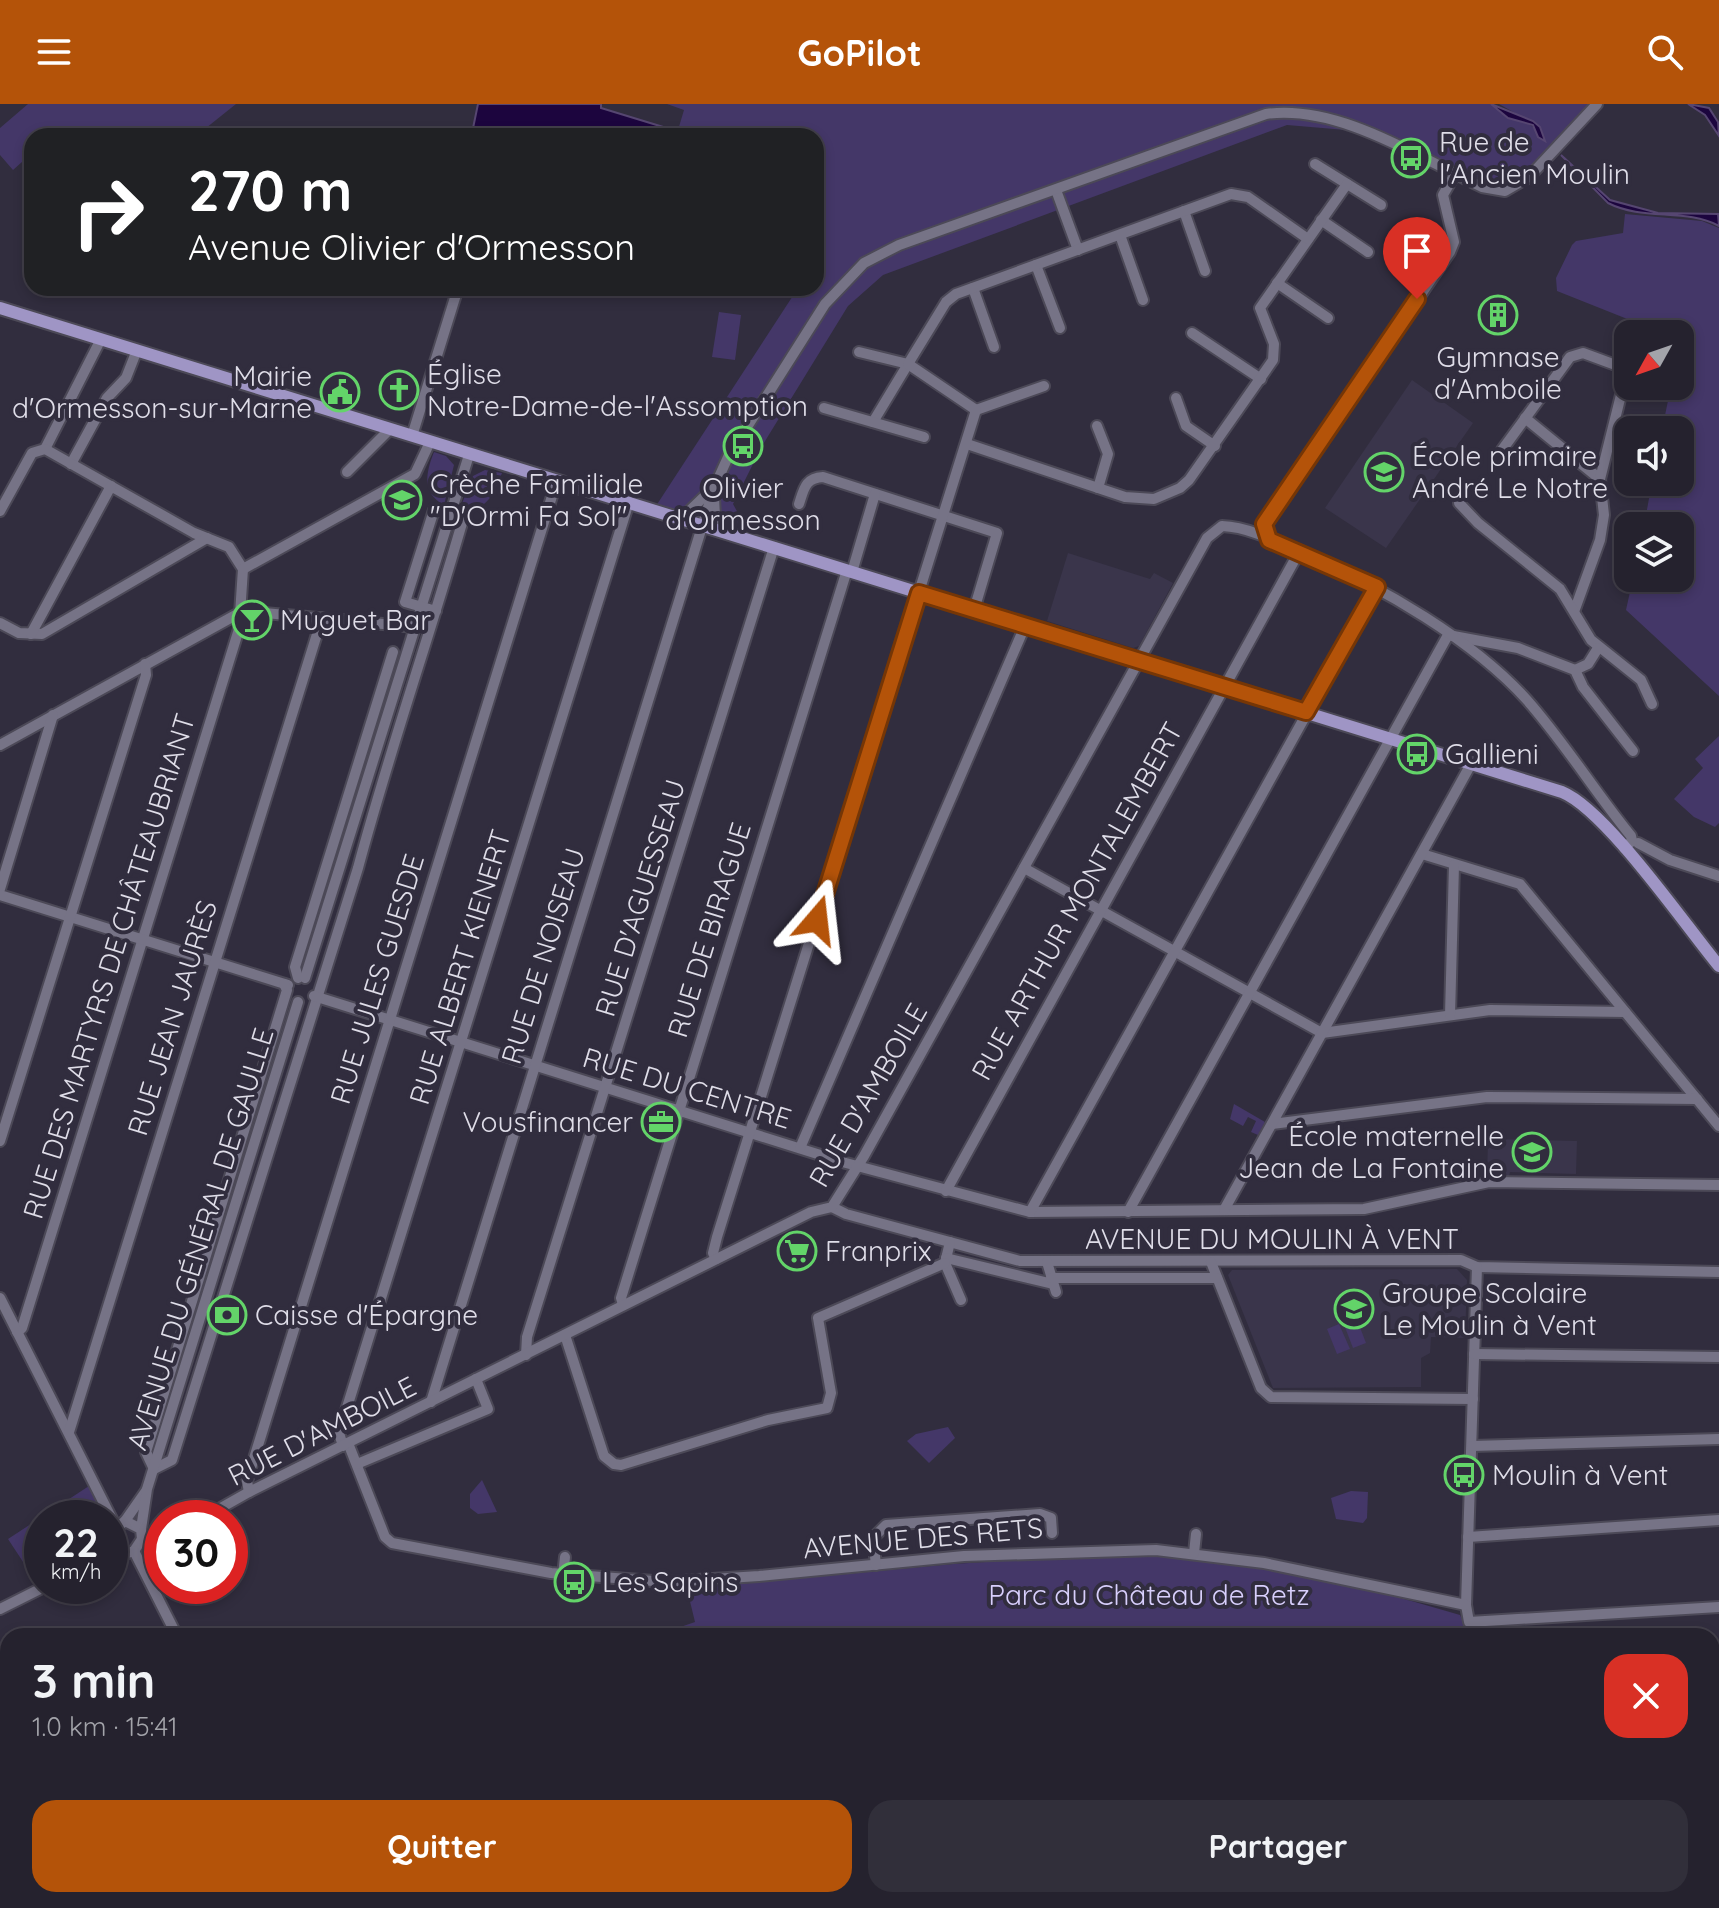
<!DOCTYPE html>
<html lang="fr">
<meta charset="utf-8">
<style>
:root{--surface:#25222e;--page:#312f3a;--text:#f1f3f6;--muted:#a3a4aa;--line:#423f4a;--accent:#b45309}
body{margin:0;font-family:Quicksand,sans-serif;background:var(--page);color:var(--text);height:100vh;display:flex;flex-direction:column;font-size:30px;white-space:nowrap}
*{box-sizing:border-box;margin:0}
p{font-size:26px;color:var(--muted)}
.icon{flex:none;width:44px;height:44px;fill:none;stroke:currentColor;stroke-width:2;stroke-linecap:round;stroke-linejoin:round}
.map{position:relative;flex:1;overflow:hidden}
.details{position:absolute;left:0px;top:1524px;width:1720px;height:280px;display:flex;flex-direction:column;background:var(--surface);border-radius:24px 24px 0 0;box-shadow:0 4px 12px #0003,0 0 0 2px var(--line)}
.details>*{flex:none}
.top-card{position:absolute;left:24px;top:24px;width:800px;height:168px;border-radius:24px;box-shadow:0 4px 12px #0003,0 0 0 2px var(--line);background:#202124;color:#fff;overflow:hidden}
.needle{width:52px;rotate:230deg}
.tools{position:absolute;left:1614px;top:216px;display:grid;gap:16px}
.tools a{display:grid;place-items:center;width:80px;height:80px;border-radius:16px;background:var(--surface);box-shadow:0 4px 12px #0003,0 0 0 2px var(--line);font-size:40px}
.speed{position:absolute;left:24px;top:1396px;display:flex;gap:16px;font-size:40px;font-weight:700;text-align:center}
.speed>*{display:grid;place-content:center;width:104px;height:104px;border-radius:50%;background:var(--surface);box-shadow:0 4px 12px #0003,0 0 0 2px var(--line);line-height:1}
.speed small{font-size:20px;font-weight:400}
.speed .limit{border:12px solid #d22;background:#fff;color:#111}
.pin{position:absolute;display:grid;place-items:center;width:68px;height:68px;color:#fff;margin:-82px -34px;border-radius:50% 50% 50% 0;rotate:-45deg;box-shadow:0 0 8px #0007}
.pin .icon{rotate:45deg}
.me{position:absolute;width:88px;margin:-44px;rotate:17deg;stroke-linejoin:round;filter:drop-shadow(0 0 6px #0008)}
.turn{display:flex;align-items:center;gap:28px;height:168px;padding:0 32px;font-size:36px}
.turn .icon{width:104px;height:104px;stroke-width:2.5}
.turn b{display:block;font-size:56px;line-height:68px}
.round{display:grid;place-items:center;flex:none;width:84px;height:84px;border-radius:24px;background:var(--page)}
.head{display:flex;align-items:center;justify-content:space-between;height:136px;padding:0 32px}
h1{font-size:48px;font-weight:700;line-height:60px}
.primary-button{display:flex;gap:16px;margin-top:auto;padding:16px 32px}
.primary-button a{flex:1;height:92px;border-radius:24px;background:var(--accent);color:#fff;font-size:32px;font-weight:700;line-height:92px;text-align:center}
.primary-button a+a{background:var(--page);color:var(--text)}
header{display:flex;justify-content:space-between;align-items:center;height:104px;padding:0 32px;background:var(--accent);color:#fff;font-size:36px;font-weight:700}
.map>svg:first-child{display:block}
.built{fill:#3a354b}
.green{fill:#443768}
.water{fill:#1c053e;stroke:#564671;stroke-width:2}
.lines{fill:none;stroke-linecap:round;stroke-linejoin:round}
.minor-casing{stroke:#4c4957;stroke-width:14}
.major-casing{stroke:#4c4957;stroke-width:16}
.minor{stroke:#767386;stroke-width:10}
.major{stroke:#9f95c5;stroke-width:12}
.rail{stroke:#8e8b98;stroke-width:3;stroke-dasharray:10 10;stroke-linecap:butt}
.route-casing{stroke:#753606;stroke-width:20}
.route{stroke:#b45309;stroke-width:14}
.labels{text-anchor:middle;stroke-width:8;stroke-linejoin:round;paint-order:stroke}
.poi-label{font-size:28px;fill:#dfdde8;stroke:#312d3e;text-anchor:start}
.street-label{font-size:28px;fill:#dfdde8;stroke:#312d3e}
.park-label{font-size:28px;fill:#d8cffc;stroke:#312d3e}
</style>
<header><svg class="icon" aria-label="menu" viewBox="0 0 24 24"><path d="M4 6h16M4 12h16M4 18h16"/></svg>GoPilot<svg class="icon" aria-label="search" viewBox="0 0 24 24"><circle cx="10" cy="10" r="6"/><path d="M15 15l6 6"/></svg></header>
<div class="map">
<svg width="1719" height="1804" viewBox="0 0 1719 1804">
<rect width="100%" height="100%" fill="#312d3e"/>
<g class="built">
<path d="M1412,276L1473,319L1386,444L1325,404Z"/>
<path d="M1068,449L1150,475L1154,469L1173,479L1139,542L1133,544L1047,517Z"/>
<path d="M1488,1035L1577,1037L1576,1070L1510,1068L1509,1073H1487Z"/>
<path d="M1457,1165L1467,1176L1465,1234L1431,1233L1430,1249L1421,1254V1283L1273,1284L1228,1171L1232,1166Z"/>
</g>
<g class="green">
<path d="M28,0H236L196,32H32V49L13,66L0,51V24Z"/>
<path d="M667,0H1491C1509,15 1529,15 1543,32L1540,23L1499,0H1597L1529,73L1495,87L1351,19L1346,26L1287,21L883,171L848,202L762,342L733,400L744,420L682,414L654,405L798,184H816V32H693L678,26L684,6Z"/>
<path d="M1625,110L1702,117L1719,124V592L1626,506L1633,474H1680V422H1644L1652,378H1680V326H1662L1671,282H1680V230H1665L1557,187L1556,174L1572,141L1576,137L1623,129Z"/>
<path d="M719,208L741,211L735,256L712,253Z"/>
<path d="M434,348L446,352L454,361L444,401C421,389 426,368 434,348Z"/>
<path d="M485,366L502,369C493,392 486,408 459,407L473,372Z"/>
<path d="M1719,632V719L1715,723L1694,713L1674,695L1703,664L1695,655Z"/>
<path d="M1234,1000L1265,1018L1258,1031L1251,1028L1256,1017L1248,1013L1243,1022L1230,1015Z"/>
<path d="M1356,1213L1366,1239L1353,1244L1343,1218Z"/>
<path d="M1339,1220L1350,1245L1337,1250L1327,1225Z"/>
<path d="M948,1323L955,1334L929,1359L907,1337L916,1330Z"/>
<path d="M482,1376L497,1408L478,1410L470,1404V1390Z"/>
<path d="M89,1382L105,1414H42V1477L37,1479L8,1435Z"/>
<path d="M1351,1387L1368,1388L1367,1414L1363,1419L1336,1415L1331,1394Z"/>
<path d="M162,1438V1467L155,1471L145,1448Z"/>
<path d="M1115,1450C1231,1450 1349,1478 1460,1511L1468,1527L1476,1524L1477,1532H833L831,1527L817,1532H654L695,1518L687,1485L953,1460Z"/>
<path d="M1712,1628L1719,1629V1747L1712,1745Z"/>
<path d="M230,1796H511L548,1804H234Z"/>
<path d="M1156,1796L1177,1799L1371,1804H1157Z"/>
<path d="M1477,1796L1719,1800V1804Z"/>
</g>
<g class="water">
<path d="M478,0H601V4L673,26L671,32H482L472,29Z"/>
<path d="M1491,0L1533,17L1540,23L1545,37L1538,33L1533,21L1508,14Z"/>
<path d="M1688,0L1709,4L1718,18L1719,32L1705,11Z"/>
<path d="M1561,51L1610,96L1658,109L1718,110L1719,122C1686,104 1643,117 1608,99Z"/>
</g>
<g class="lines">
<defs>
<g id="minor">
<path d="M1315,60L1381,101"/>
<path d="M1056,86L1078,146"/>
<path d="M1184,107L1205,167"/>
<path d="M1321,116L1368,148"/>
<path d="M1120,131L1143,196"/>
<path d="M1036,161L1060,224"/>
<path d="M1277,179L1328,214"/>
<path d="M973,184L994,243"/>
<path d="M1192,229L1261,275"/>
<path d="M859,248L908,260L873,318"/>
<path d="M1176,294L1186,322L1215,342"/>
<path d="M824,304L924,333"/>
<path d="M976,306L1044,282"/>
<path d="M1525,314L1600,375"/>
<path d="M1097,322L1108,350L1098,384"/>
<path d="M412,332L458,184"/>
<path d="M967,340L1125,393L1154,395L1180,384L1189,376L1273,256L1274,240L1260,204L1347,80"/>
<path d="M45,345L101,235"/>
<path d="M1502,346L1570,253L1583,249L1621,263L1624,279L1600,375L1604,411L1600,436L1575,505"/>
<path d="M71,360L107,294L126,274L137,246"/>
<path d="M347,368L390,325"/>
<path d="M714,394L715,412L722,427"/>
<path d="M1459,399L1478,419L1560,485L1591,536L1641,576L1652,600"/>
<path d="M799,400C804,385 805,374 823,373L997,429L974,506"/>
<path d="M0,407L32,349L45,345L194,429L229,443L243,465L239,525L22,1224L17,1228"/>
<path d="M682,414L712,385"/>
<path d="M1269,436L1264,420L1450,148L1454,138L1443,91L1455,70"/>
<path d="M243,465L415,370L430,338"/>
<path d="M852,468L875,390"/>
<path d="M0,519L19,529L42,530L207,434"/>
<path d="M31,530L111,382"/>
<path d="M1575,566L1588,560L1598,544"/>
<path d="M0,641L243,507L415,523"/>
<path d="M1638,739L1670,756L1719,772"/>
<path d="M1422,750L1520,780L1719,1022"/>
<path d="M1024,764L1322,929L1490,906L1625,908"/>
<path d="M0,785L53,611"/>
<path d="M0,791L288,881"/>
<path d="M298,874L295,863L393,548"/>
<path d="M305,874L469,351"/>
<path d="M284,880L287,886L146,1348L154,1365L172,1356L358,764C389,648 429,534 462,419L452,408L434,406L405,498L436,507"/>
<path d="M314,892L846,1059L1030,1108L1364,1105L1489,1078L1719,1081"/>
<path d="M1450,911L1454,761"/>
<path d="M1272,1020L1487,993L1697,995"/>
<path d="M0,1037L146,571L145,560"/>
<path d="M800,1044L1025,522"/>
<path d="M946,1087L1299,448"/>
<path d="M832,1103L846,1110L1020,1157L1461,1156L1477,1163L1719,1168"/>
<path d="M1224,1106L1471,660"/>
<path d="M1030,1108L1377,483"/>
<path d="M1128,1108L1448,531L1518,544L1575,566L1583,583L1633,647"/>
<path d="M950,1138L945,1159L961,1196"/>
<path d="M946,1154L1053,1180"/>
<path d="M716,1155L713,1149L717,1133L976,306L908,260L946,198L956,190L1231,90L1248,93L1308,135"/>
<path d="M1047,1158L1056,1188"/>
<path d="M1211,1158L1261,1284L1271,1293L1473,1295"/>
<path d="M1477,1163L1466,1501L1469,1518L1719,1503"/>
<path d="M1051,1174H1217"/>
<path d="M0,1194L116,1423"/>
<path d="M623,1201L621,1194L847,466"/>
<path d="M565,1231L604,1352L614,1360L621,1361L768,1316L827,1304L831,1289L818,1214L945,1159"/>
<path d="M1474,1250L1719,1253"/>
<path d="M526,1251L527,1233L774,443"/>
<path d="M431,1298L714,384L728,353L825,200L864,159L899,141L1266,10C1338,0 1418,53 1482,83L1505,87L1529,73L1597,0"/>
<path d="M69,1328L322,514"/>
<path d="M348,1339L385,1433L392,1439L551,1469L666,1478L759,1472L964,1452L1156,1446L1264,1459L1466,1501"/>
<path d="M343,1342L339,1329L629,398"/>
<path d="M1472,1342L1719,1335"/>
<path d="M357,1360L488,1305L476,1275"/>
<path d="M249,1388L247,1377L557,376"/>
<path d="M203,1414L249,1388L811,1108L832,1103L864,1052L1207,434L1222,422C1251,423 1281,440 1308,452C1381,482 1474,537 1527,596C1565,639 1595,688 1631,732L1632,737L1624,744"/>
<path d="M125,1417L146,1387"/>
<path d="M141,1425L147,1385L298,898"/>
<path d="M1468,1433L1719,1416"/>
<path d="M142,1435L162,1431"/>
<path d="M110,1436L113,1427L125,1417L141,1425L142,1435L134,1447L121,1451L113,1448"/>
<path d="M134,1447L177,1532"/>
<path d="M1194,1449L1196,1430"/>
<path d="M876,1461L873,1434L886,1421L1040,1410L1051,1414L1052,1429"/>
<path d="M563,1471L565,1453"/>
<path d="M0,1505L46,1482"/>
<path d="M0,1689L8,1684"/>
<path d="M0,1734L8,1747"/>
<path d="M1712,1795L1719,1796"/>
<path d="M674,1796L692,1800L814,1796"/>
<path d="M1021,1796L1059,1804"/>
<path d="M97,1804L108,1796"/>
</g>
<path id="major" d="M0,204L1562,688C1606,706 1685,821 1719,862"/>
</defs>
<use href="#minor" class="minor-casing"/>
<use href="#major" class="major-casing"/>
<use href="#minor" class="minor"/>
<use href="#major" class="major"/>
<g class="rail">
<path d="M1236,1796L1377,1801"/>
<path d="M1365,1796L1594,1804"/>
</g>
</g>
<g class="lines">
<defs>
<path id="route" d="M817,816L919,489L1306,608L1377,483L1269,436L1264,420L1417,195"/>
</defs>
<use href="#route" class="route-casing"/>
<use href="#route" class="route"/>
</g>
<defs>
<symbol id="bus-ring" viewBox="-11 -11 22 22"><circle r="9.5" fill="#312d3e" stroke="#63d469" stroke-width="1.5"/><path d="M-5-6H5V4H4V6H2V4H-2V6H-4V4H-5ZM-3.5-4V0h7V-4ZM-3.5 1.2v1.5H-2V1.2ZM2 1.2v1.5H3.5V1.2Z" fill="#63d469"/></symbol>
<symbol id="building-ring" viewBox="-11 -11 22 22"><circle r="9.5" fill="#312d3e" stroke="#63d469" stroke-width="1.5"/><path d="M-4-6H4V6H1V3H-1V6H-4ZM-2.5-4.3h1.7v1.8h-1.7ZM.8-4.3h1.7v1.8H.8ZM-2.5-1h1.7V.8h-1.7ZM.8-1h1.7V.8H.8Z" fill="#63d469"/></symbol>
<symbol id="church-ring" viewBox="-11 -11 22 22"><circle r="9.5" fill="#312d3e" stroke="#63d469" stroke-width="1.5"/><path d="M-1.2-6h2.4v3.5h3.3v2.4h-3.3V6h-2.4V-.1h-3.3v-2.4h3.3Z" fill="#63d469"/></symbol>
<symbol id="civic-ring" viewBox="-11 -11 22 22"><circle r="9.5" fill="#312d3e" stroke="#63d469" stroke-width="1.5"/><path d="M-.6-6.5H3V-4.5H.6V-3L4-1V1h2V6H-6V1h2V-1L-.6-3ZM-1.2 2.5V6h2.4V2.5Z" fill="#63d469"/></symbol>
<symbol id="school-ring" viewBox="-11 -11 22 22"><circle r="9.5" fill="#312d3e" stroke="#63d469" stroke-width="1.5"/><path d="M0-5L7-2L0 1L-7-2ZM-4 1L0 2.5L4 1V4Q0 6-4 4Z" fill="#63d469"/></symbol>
<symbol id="bar-ring" viewBox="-11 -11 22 22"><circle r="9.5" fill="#312d3e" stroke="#63d469" stroke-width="1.5"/><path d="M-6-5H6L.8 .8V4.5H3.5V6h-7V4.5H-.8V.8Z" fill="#63d469"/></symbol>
<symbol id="office-ring" viewBox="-11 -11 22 22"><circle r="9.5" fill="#312d3e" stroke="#63d469" stroke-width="1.5"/><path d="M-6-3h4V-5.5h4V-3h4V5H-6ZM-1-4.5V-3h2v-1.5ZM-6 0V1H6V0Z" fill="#63d469"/></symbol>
<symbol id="supermarket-ring" viewBox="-11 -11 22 22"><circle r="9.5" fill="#312d3e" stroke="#63d469" stroke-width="1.5"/><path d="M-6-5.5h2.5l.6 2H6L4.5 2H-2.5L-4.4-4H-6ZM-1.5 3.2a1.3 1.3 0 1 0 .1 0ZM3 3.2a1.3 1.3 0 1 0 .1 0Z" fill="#63d469"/></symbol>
<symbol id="bank-ring" viewBox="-11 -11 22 22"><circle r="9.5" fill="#312d3e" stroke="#63d469" stroke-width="1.5"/><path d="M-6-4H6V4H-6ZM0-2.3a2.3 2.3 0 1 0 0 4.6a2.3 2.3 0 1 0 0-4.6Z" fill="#63d469"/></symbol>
</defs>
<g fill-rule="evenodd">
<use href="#bus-ring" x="1389" y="32" width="44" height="44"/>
<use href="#building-ring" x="1476" y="189" width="44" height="44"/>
<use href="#church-ring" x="377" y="264" width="44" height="44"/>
<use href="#civic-ring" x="318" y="266" width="44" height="44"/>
<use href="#bus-ring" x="721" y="320" width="44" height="44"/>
<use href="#school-ring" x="1362" y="346" width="44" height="44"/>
<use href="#school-ring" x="380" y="374" width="44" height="44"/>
<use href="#bar-ring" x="230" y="494" width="44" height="44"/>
<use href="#bus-ring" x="1395" y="628" width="44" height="44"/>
<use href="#office-ring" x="639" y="996" width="44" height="44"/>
<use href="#school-ring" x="1510" y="1026" width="44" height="44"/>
<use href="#supermarket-ring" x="775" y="1125" width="44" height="44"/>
<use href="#school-ring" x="1332" y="1183" width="44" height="44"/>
<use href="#bank-ring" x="205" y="1189" width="44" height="44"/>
<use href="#bus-ring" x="1442" y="1349" width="44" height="44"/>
<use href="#bus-ring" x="552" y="1456" width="44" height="44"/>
</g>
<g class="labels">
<g class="poi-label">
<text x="1439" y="48">Rue de<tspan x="1439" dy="32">l'Ancien Moulin</tspan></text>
<text x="1498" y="263" text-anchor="middle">Gymnase<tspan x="1498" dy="32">d'Amboile</tspan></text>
<text x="427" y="280">Église<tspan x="427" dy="32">Notre-Dame-de-l'Assomption</tspan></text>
<text x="312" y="282" text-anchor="end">Mairie<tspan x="312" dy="32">d'Ormesson-sur-Marne</tspan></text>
<text x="1412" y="362">École primaire<tspan x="1412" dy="32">André Le Notre</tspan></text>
<text x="430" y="390">Crèche Familiale<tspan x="430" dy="32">"D'Ormi Fa Sol"</tspan></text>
<text x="743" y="394" text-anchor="middle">Olivier<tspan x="743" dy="32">d'Ormesson</tspan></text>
<text x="280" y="526">Muguet Bar</text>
<text x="1445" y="660">Gallieni</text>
<text x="633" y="1028" text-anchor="end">Vousfinancer</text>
<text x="1504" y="1042" text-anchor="end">École maternelle<tspan x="1504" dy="32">Jean de La Fontaine</tspan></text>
<text x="825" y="1157">Franprix</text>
<text x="1382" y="1199">Groupe Scolaire<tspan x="1382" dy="32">Le Moulin à Vent</tspan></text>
<text x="255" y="1221">Caisse d'Épargne</text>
<text x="1492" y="1381">Moulin à Vent</text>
<text x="602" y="1488">Les Sapins</text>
</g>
<g class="street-label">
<text transform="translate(640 794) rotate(-73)" y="10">RUE D'AGUESSEAU</text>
<text transform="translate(1077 797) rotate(-61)" y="10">RUE ARTHUR MONTALEMBERT</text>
<text transform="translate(709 826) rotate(-73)" y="10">RUE DE BIRAGUE</text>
<text transform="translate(543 852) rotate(-73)" y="10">RUE DE NOISEAU</text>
<text transform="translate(109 862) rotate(-73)" y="10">RUE DES MARTYRS DE CHÂTEAUBRIANT</text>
<text transform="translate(460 863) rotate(-73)" y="10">RUE ALBERT KIENERT</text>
<text transform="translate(377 875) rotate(-73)" y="10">RUE JULES GUESDE</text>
<text transform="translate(172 914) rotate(-73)" y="10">RUE JEAN JAURÈS</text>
<text transform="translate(687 984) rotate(17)" y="10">RUE DU CENTRE</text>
<text transform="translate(868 991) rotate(-60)" y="10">RUE D'AMBOILE</text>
<text transform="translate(200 1135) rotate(-73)" y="10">AVENUE DU GÉNÉRAL DE GAULLE</text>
<text x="1272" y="1145">AVENUE DU MOULIN À VENT</text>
<text transform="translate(322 1327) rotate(-27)" y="10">RUE D'AMBOILE</text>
<text transform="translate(923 1434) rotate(-5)" y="10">AVENUE DES RETS</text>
</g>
<g class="park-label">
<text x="1149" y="1501">Parc du Château de Retz</text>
</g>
</g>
</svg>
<div class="tools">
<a><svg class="needle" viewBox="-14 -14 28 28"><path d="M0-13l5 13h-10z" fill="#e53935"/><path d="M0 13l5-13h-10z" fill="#a3a4aa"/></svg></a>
<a><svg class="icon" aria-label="sound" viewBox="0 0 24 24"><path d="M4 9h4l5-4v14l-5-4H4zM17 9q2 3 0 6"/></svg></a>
<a><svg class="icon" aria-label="layers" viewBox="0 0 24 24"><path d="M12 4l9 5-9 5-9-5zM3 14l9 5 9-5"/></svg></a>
</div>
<div class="speed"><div>22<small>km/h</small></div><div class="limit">30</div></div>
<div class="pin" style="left:1417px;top:195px;background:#d93025"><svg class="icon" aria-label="arrive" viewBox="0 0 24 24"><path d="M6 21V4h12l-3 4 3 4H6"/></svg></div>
<svg class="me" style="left:817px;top:816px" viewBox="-20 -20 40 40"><path d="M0-17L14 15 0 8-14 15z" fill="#b45309" stroke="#fff" stroke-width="4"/></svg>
<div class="top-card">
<div class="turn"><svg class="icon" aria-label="right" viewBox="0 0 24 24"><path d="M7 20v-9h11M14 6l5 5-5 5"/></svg><div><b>270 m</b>Avenue Olivier d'Ormesson</div></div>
</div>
<section class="details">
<div class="head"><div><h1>3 min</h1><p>1.0 km · 15:41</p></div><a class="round" style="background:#d93025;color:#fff"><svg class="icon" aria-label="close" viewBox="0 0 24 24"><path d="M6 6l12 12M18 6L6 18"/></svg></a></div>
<div class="primary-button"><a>Quitter</a><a>Partager</a></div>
</section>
</div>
